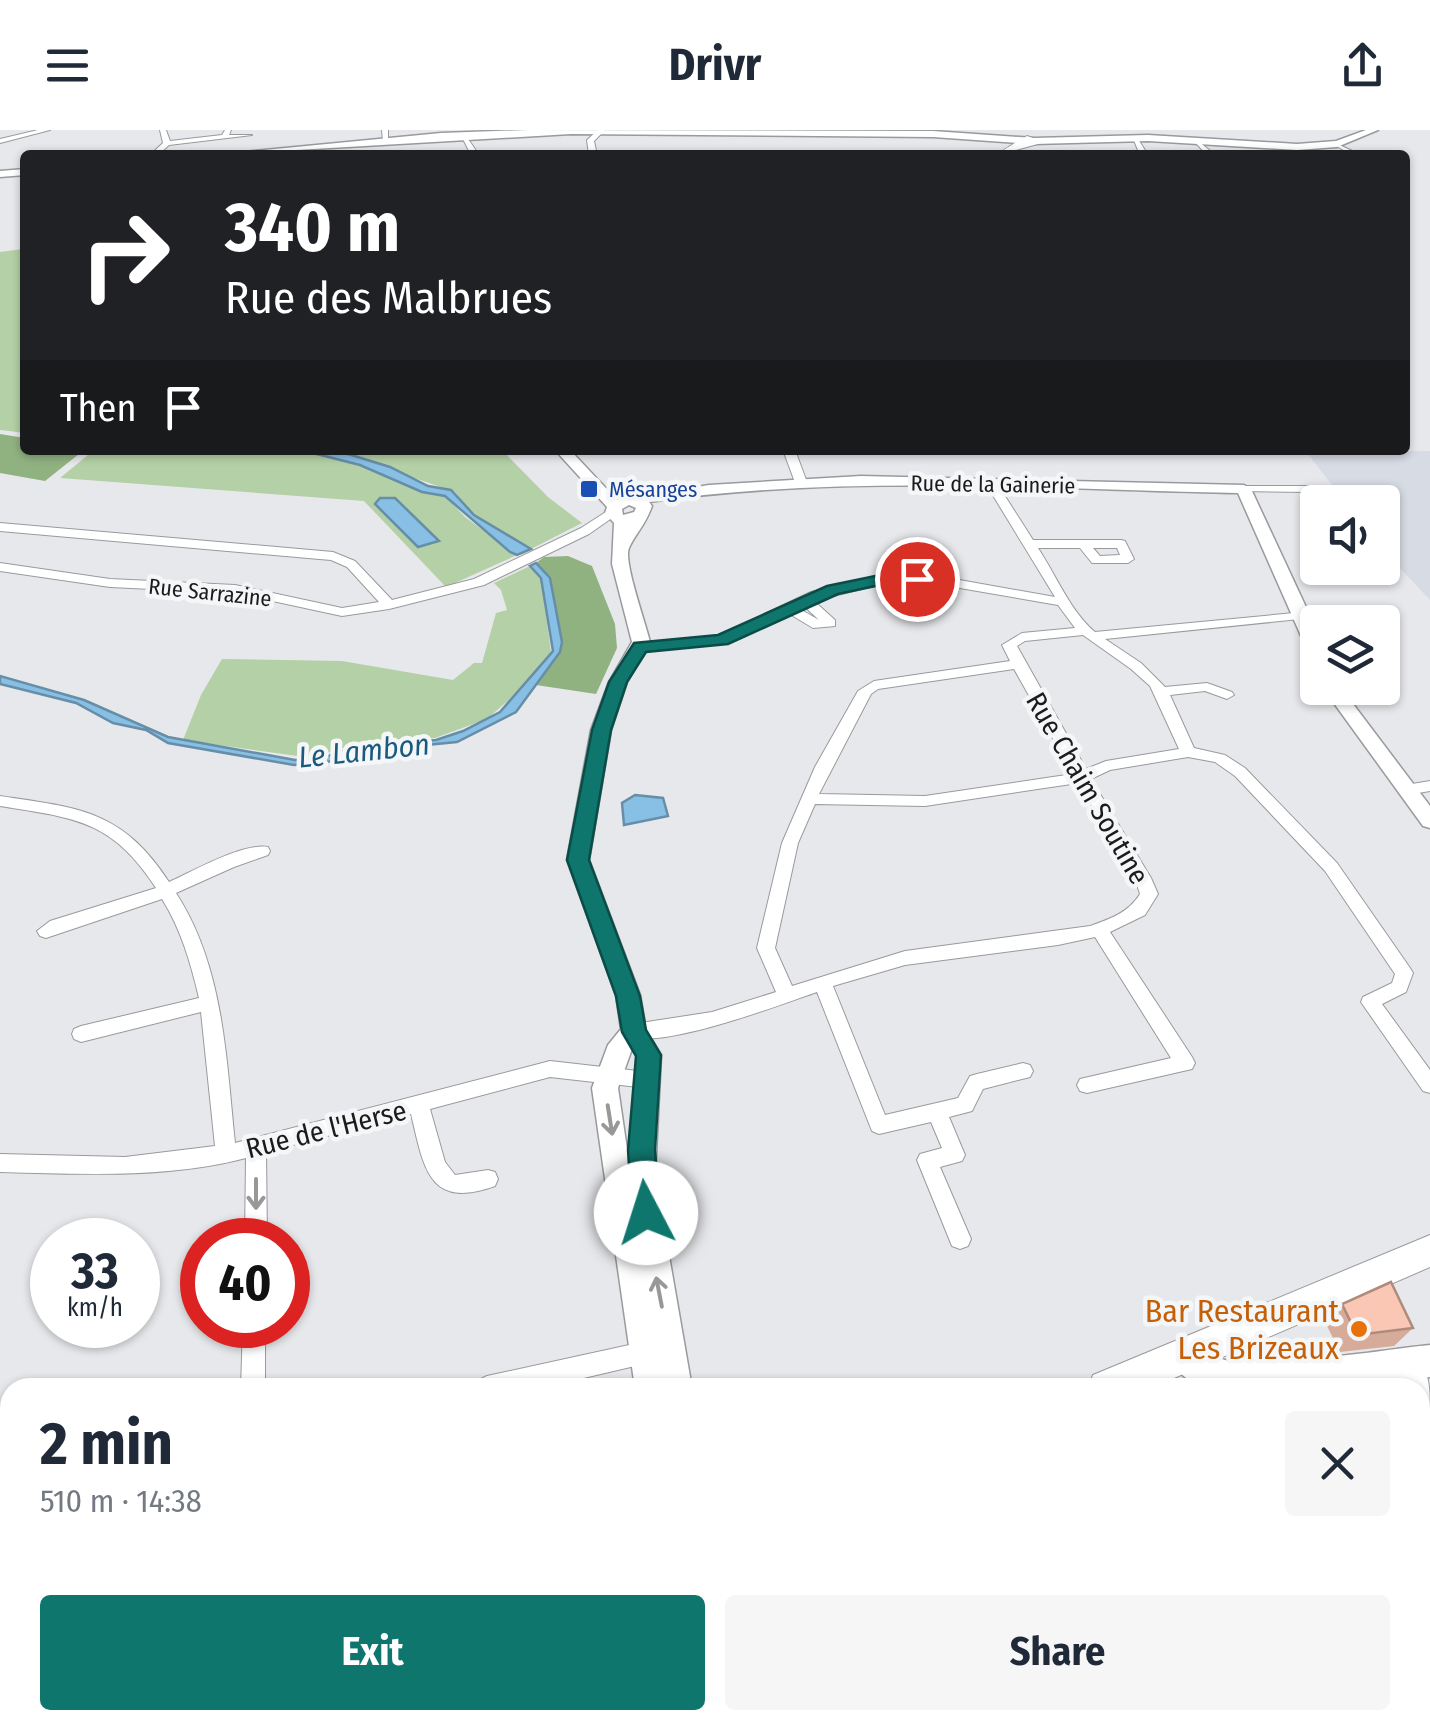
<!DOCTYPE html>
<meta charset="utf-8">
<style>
:root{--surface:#fff;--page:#f6f6f7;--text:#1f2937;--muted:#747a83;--accent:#0f766e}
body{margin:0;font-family:"Fira Sans Condensed",sans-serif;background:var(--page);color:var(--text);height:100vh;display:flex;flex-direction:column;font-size:38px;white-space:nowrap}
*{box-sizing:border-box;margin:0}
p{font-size:32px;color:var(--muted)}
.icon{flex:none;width:55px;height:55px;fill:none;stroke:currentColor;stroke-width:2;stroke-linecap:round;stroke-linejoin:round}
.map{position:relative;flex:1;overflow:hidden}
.side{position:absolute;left:0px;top:1248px;width:1430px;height:352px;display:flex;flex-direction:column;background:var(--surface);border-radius:30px 30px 0 0;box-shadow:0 2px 8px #0004}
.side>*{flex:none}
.hud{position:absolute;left:20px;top:20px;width:1390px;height:305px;border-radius:10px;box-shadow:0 2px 8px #0004;background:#202124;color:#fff;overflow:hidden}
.fabs{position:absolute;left:1300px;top:355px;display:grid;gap:20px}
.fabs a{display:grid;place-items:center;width:100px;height:100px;border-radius:10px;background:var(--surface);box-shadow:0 2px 8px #0004;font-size:50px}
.speed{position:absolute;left:30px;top:1088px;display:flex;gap:20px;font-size:50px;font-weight:700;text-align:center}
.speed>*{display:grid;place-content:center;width:130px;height:130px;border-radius:50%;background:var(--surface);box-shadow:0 2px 8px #0004;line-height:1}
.speed small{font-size:25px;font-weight:400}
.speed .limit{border:15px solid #d22;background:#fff;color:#111}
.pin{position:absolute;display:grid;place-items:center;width:85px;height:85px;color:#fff;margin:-42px;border:5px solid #fff;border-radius:50%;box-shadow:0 2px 10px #0007}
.me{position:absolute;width:110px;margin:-55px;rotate:355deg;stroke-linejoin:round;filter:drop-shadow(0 0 8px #0008)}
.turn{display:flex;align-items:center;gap:35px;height:210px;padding:0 40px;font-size:45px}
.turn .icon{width:130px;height:130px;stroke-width:2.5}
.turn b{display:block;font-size:70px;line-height:85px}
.then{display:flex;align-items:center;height:95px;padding:0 40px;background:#0003;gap:20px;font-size:38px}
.round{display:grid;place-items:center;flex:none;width:105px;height:105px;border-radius:10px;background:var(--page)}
.headline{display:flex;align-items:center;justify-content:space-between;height:170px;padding:0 40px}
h1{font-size:60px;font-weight:700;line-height:75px}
.primary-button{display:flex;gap:20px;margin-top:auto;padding:20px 40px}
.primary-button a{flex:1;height:115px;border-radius:10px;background:var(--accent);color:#fff;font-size:40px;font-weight:700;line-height:115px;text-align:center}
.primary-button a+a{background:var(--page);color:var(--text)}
header{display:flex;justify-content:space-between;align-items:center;height:130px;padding:0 40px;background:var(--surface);font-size:45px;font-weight:700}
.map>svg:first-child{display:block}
.built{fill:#d6dbe4}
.green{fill:#b4d0a6}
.forest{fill:#90b280}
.water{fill:#88c0e5;stroke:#678ea8;stroke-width:2.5}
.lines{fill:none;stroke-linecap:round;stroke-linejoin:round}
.minor-casing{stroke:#989a9c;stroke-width:2}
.tertiary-casing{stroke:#989a9c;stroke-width:3}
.secondary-casing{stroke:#989a9c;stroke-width:3}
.primary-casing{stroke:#989a9c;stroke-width:2}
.minor{fill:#fff;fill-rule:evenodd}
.tertiary{fill:#fff;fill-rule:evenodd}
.secondary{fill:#fff;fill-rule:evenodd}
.primary{fill:#fff;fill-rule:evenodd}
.wall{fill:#d6ab9a}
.building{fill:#f9c7b3;stroke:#ae8b7d;stroke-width:2.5}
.oneway{stroke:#989898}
.route{fill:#0f766e;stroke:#0a4d48;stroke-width:2.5}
.transit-dot{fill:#1a4fb4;stroke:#f4f6f8;stroke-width:4}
.food-dot{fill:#e8710a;stroke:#f4f6f8;stroke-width:4}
.labels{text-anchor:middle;stroke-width:9;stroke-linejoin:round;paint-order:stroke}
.far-street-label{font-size:22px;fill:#1a1b1b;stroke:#f4f6f8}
.far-transit-label{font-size:22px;fill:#164399;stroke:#f4f6f8;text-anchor:start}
.street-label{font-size:28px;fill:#1a1b1b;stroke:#f4f6f8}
.water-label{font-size:30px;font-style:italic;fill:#195a7e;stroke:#f4f6f8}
.near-food-label{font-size:32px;fill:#c56008;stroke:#f4f6f8;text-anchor:end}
</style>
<header><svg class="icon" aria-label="menu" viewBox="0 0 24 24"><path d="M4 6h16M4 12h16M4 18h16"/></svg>Drivr<svg class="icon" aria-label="share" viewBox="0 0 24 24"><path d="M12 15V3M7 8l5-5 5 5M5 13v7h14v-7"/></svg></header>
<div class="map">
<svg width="1430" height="1598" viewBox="0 0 1430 1598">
<rect width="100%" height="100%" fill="#e7e8eb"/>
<path class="built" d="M1305,320L1430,321V470L1383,420L1382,372H1345Z"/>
<g class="green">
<path d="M22,119L25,303L0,300V122Z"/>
<path d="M94,320H301L360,335L422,362L445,366L465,387L517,425L446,457L364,371L60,348Z"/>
<path d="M333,320H502L548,367L582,393L531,419L474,385L455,362Z"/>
<path d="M530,436L541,448L551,522L529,552L487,589L435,608L366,611L312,628L183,610L201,565L222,529L342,531L453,550L474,533H482L496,483L507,480L501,460L494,453Z"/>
</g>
<g class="forest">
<path d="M0,304L25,308V320H84L45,351L0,343Z"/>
<path d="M568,426L592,436L615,494L617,518L596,564L536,555L560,522L562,512L550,449L536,433L544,427Z"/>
</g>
<g class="water">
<path d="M301,320L348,324L390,337L428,356L451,360L474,385L531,419L517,425L510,422L445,366L422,362L360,335Z"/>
<path d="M380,368H395L439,411L418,417L375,374Z"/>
<path d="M536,433L550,448L562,512L560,522L516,582L457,612L364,621L334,631L294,635L168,613L146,600L113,593L76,573L0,554V546L84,570L168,607L295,630L321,628L366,614L436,610L463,601L500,582L553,521L541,448L530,436Z"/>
<path d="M635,665L663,668L668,686L624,695L622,673Z"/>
</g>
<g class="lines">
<defs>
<g id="minor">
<path d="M38,0H50L0,13V9Z"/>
<path d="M160,0H166L170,11L222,5L225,0H231L229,5H252L169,15L158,25H150L163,13Z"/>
<path d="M382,0H388V12L383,11Z"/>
<path d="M598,0H605L594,11L597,25H589L587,10Z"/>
<path d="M464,3L479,25H471L461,5Z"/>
<path d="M1027,6L1045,12L998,25C1005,18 1019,11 1027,6Z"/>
<path d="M1136,6L1148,25H1140L1133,8Z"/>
<path d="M1193,10H1197L1215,25H1207Z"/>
<path d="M1335,13L1361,25H1352L1335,15Z"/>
<path d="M783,320H795L808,355L806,357L796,355Z"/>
<path d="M992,351L996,352L1033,410H1121L1125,411L1134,429L1128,433H1092L1080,418H1038C1056,445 1070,481 1095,502L1305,482L1307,485L1300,489L1105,509L1141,533L1165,557L1207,553L1232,562L1234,565L1227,569L1205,561L1170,565L1194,618L1225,625L1245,638L1337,733L1410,838L1413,843L1406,862L1382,874L1430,940V963L1423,961L1361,872L1363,867L1392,853L1395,844L1325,741L1235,646L1215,632L1188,627L1110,640L1091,649L1151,748L1158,764L1145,785L1110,802L1192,927L1195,933L1192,939L1087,963L1080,961L1077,955L1080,949L1171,928L1095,807L1058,815L905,835L833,856L885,985L958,968L970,946L977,944L1023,933L1030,935L1033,941L1030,947L983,959L972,981L949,987L965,1025L962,1031L940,1037L971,1109L968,1116L960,1119L952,1116L917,1030L920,1024L942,1018L931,992L879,1004L872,1001L817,862C777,876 666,918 627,907L625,902L627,897L634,894L712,882L776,862L757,818L782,713L815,637L858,561L874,551L1010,531L1002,515L1022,503L1075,498L1058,475L954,457L925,455L930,477L926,484H916L906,479L895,453H885L814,471L835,490V496L813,498L788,483L726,513L640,521L633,517L640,513L718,506L811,462L885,445L954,449L1055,467L986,354ZM1093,418H1117L1120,425L1100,426ZM804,476L819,490L798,478ZM1083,505L1131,539L1150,556L1179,619L1106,631L1086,639L1017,516L1025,511ZM1014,539L1073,644L925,666L819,664L871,564L878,559ZM1078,653L1135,748L1140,764C1128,783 1110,789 1090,796L905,821L792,856L775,818L798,713L815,674L925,676Z"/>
<path d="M1244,356H1308L1314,359L1308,362L1240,361V357Z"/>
<path d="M609,380L619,383L589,404L484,455L389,479L342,486L235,463L110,457L0,441V433L110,449L235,455L342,478L379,472L347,437L331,430L0,401V393L333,422L355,431L392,470L474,449L581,398Z"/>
<path d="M1430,651V661L1406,665L1398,660L1400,656Z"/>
<path d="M0,666C80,678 122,680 169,752C194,741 241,713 268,717L270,721L268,725L234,737L176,763C224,837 226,928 235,1013L550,931L647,942L654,944L657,950L654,956L647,958L550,947L430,979L445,1032L455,1045L488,1040L495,1042L498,1049L495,1056C428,1080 424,1038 411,984L266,1022L267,1110H245L246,1028C166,1049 82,1044 0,1042V1024L125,1027L215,1016L201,882L81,912L74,909L72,904L74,899L81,896L199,868C191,834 181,799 162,769L46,808L40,806L37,801L50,791L156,758C112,690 75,688 0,676Z"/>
<path d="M243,1195H265V1258H241Z"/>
<path d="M652,1210L660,1213L664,1221L660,1229L652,1232L541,1258H475L479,1250L487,1246Z"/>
<path d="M1407,1221C1430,1232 1430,1258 1430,1281L1420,1275V1258H1409L1395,1233L1399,1225Z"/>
<rect x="194" y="1590" width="28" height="8"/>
<path d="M1327,1590H1357L1360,1598H1330Z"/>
</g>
<g id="tertiary">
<path d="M528,0L933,1L1034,8L1148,5L1297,14L1336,11L1366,0H1378L1337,17L1297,20L1148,11L1034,14L933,7L571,4L213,25L441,3Z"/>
<path d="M25,39V45L0,47V41Z"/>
<path d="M555,320H570L617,370L709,355L861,346L1244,355L1251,359L1318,503V529L1309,524L1238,363C1041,359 845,344 649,372L652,376C645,396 635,404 629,418C623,431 646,494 650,512L627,552L611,600L589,730L640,865L646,900L661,925L655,1045L692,1258H635L592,958L608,915L621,899L616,865L567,730L591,600L609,552L632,512L612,434L614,393L605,383L607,377ZM629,375L636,378L634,382L623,385L622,379ZM632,919L637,926L629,1033L618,958Z"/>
<path d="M1323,558H1341L1430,676V698L1423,696Z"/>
<path d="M678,1590H714L717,1598H681Z"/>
</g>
<path id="secondary" d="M1238,1187C1258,1195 1269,1221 1295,1227C1315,1232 1404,1217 1430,1215V1247L1330,1258H1198L1173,1237L1168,1225L1173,1213L1185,1209C1209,1219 1210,1229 1240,1233L1222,1203L1226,1192Z"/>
<g id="primary">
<path d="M1430,1105V1137L1151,1258H1088L1093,1245Z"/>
<path d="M0,1436L10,1439V1481L0,1478Z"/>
</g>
</defs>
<use href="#minor" class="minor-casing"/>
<use href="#tertiary" class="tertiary-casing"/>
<use href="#secondary" class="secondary-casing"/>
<use href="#primary" class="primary-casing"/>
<use href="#minor" class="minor"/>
<use href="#tertiary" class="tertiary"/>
<use href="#secondary" class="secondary"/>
<use href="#primary" class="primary"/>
</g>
<path class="wall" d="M1342,1174L1413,1198L1394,1216L1340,1222L1325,1192Z"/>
<path class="building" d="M1391,1152L1413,1198L1357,1205L1342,1174Z"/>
<defs><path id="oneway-shaft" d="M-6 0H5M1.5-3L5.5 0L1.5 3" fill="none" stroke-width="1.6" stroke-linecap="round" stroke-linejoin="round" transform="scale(2.5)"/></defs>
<g class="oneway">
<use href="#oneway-shaft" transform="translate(610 990) rotate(81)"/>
<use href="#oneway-shaft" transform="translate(256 1064) rotate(90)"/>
<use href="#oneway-shaft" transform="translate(659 1162) rotate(-101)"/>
</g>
<path class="route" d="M885,444H917L925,449L917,454H885L838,464L728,514L646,522L627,552L611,600L589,730L640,866L646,900L661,925L655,1020L660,1083L656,1092L646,1096L636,1092L632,1083L628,1020L636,926L622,902L616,866L567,730L592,600L609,552L634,513L718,505L827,456Z"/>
<rect class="transit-dot" x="579" y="349" width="20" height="20" rx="5"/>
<circle class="food-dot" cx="1359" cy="1199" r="10"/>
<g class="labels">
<g class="far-street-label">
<text transform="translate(993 354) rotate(1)" y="8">Rue de la Gainerie</text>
<text transform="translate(210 462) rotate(6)" y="8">Rue Sarrazine</text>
</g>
<g class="far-transit-label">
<text x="609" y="367">Mésanges</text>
</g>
<g class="street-label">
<text transform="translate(1088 658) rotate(60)" y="10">Rue Chaim Soutine</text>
<text transform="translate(326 999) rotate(-14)" y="10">Rue de l'Herse</text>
</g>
<g class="water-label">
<text transform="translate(364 621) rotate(-6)" y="10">Le Lambon</text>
</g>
<g class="near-food-label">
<text x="1339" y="1192">Bar Restaurant<tspan x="1339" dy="37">Les Brizeaux</tspan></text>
</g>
</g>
</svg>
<div class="fabs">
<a><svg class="icon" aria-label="sound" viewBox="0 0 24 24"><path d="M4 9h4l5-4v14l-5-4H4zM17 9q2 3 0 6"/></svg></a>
<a><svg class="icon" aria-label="layers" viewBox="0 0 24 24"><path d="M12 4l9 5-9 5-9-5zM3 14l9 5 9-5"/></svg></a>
</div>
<div class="speed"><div>33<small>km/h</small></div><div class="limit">40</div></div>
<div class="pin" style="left:917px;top:449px;background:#d93025"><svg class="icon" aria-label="arrive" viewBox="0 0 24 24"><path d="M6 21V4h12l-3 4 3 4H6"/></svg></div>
<svg class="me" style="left:646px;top:1083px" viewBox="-20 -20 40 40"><circle r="19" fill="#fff"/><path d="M0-13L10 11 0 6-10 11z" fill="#0f766e"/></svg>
<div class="hud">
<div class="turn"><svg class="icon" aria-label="right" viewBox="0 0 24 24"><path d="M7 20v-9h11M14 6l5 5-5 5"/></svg><div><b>340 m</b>Rue des Malbrues</div></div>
<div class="then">Then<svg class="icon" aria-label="arrive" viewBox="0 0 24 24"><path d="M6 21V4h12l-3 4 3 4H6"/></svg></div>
</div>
<section class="side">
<div class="headline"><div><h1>2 min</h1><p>510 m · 14:38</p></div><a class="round"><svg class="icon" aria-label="close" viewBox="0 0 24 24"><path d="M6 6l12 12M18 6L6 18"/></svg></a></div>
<div class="primary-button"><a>Exit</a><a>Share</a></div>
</section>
</div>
